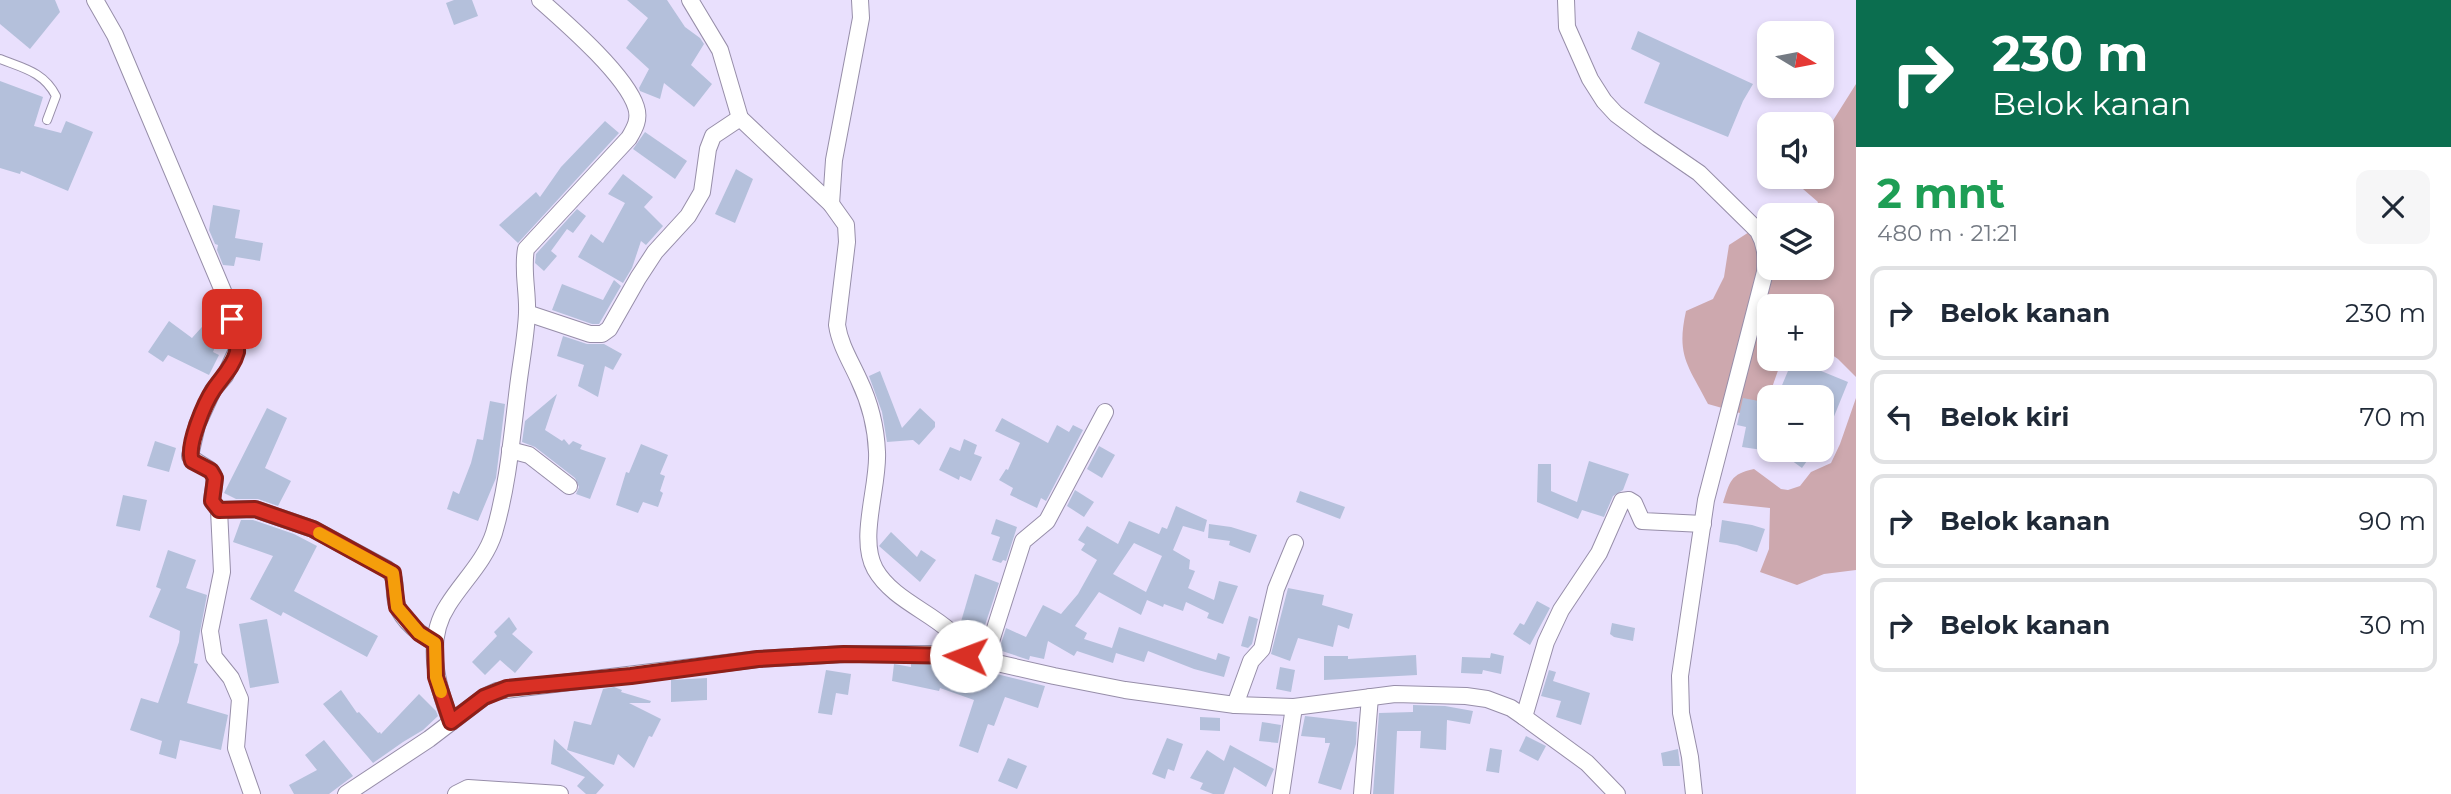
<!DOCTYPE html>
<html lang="id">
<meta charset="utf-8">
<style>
:root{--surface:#fff;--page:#f6f6f7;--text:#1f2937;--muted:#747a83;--line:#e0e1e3}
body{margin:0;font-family:Montserrat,sans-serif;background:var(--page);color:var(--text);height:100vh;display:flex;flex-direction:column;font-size:26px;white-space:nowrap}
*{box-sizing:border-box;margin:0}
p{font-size:23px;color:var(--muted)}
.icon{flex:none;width:38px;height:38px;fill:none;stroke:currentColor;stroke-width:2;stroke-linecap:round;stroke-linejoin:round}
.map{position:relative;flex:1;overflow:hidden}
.details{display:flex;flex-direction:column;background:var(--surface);width:595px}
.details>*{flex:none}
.top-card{background:#0b6e4f;color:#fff;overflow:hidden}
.needle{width:46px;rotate:100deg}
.tools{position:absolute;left:1757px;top:21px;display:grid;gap:14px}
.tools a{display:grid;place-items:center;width:77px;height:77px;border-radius:14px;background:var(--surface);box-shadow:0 4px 10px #0003;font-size:35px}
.pin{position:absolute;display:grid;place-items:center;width:60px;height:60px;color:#fff;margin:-30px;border-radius:14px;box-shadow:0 4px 10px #0006}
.me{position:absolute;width:77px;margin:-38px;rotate:272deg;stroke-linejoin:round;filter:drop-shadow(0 0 5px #0008)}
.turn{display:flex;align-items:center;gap:24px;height:147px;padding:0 21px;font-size:32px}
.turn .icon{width:91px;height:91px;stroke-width:2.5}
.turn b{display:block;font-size:49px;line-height:60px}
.round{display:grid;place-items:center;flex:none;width:74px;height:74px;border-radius:14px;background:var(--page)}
.head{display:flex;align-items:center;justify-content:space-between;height:119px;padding:0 21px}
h1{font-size:42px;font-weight:700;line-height:52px;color:#1e9e55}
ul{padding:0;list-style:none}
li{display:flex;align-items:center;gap:21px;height:94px;margin:0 14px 10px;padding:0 7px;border:4px solid var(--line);border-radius:14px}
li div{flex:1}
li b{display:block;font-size:26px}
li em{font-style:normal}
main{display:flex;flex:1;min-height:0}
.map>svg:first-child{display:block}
.green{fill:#cda8ae}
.building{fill:#b4c0db;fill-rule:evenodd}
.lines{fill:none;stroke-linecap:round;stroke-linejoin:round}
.service-casing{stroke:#978ea9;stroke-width:10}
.minor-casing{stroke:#978ea9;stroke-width:18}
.service{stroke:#fff;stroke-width:8}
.minor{stroke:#fff;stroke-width:16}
.route-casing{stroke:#8d1f18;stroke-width:18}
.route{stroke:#d93025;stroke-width:12}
.slow{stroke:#f59e0b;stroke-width:12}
</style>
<main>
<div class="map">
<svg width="1856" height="794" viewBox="0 0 1856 794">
<rect width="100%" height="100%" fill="#e9e0fd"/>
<g class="green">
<path d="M1856,84V377L1838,359L1822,348V306H1769V359H1782L1761,419L1708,404C1688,365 1676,356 1686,311L1713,299L1724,277L1729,245L1760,225L1769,226V268H1822V215H1813L1818,202L1803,189L1805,177H1822V138Z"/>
<path d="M1856,398V570L1824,574L1797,585L1760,572L1769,549L1770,508L1723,503C1730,482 1730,474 1754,469L1781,489L1788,490L1800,486L1811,472L1831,463L1840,444Z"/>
</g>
<g class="building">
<path d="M0,0H55L60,12L30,49L0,24Z"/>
<path d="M454,0H472L478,16L454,25L446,3Z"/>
<path d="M627,0H667L685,27L700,38L704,44L691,65L712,84L694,107L664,83L660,99L640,91L639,88L649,69L626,48L648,18Z"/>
<path d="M1638,31L1753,84L1743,101L1728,137L1644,103L1660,63L1631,49Z"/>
<path d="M0,81L43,97L34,126L61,133L66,121L93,132L68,191L21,171L20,174L0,168Z"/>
<path d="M605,121L619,133L518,243L499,225L536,192L540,197L561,167Z"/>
<path d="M645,132L687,161L675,179L633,149Z"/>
<path d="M736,169L753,179L735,223L715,214Z"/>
<path d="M623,174L653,197L644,207L663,226L646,245L641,241L632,268L623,283L578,257L591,234L603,243L625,203L608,194Z"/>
<path d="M213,205L240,210L235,238L263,243L260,261L236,257L234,266L223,265L217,250L218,245L215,244L209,230Z"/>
<path d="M577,209L586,216L573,233L567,229L551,251L557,256L544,271L535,263L536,254Z"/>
<path d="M614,280L621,286L599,324H592L552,310L562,284L603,300Z"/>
<path d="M210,318L222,329L213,352L219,355L209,375L168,355L163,362L148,352L169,321L192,338Z"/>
<path d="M563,336L587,344H604L622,354L613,370L605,366L598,397L578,386L584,365L557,356Z"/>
<path d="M1793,359H1811L1809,366L1848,382L1822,446V397H1777Z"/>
<path d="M880,371L902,428L920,408L935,422V427L919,445L913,440L887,442L882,412L869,376Z"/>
<path d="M557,394L545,430L562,441L564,439L569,445L573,441L582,445L580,449L606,458L590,499L576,494L579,487L575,478L535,447L522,442L525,421Z"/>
<path d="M1743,398L1769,403V451L1742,447L1746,427L1737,425Z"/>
<path d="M490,401L505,404L496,478L478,521L447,509L453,491L459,494L471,463L477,439L483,440Z"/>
<path d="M267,408L287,418L265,468L291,481L278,506L258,499H236L224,493Z"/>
<path d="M1002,418L1048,443L1057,425L1069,432L1073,425L1083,430L1046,501L1041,498L1037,508L1010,495L1013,488L999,480L1006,469L1008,470L1020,443L995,431Z"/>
<path d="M964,439L977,445L974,454L982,457L971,481L960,476L959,480L939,470L950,447L960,451Z"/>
<path d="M155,441L176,448L169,472L147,466Z"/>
<path d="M641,444L668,455L660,474L665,476L660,491L663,493L658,507L643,502L638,513L616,505L626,472L629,473Z"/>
<path d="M1099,446L1115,455L1102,478L1087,469Z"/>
<path d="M1777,450H1797L1809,458L1802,468Z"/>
<path d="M1589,461L1629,474L1623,490L1613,496L1604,517L1582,510L1578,519L1537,502L1538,464H1551V491L1577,502Z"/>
<path d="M1075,490L1094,502L1084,517L1067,506Z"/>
<path d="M1300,491L1345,507L1340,519L1296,502Z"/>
<path d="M123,495L147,500L140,531L116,526Z"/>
<path d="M1176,506L1207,520L1204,532L1183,526L1173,550L1190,560L1189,569L1195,571L1188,588L1214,600L1219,581L1238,586L1223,624L1207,618L1209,613L1186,602L1183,611L1164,604L1163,607L1147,600L1141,615L1099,592L1075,626L1087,633L1084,639L1112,648L1119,627L1216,660L1218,653L1230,657L1224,677L1194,669L1148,651L1144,662L1116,653L1113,663L1077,651L1074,656L1048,641L1044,659L1030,656L1029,660L999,650L1006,628L1026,637L1043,605L1061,614L1078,594L1097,560L1081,550L1085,544L1078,540L1087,526L1118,544L1129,521L1159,534L1162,527L1167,529ZM1134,543L1162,556L1146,592L1113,574Z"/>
<path d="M996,519L1017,527L1006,561L1003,560L1001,563L992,560L1000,537L991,534Z"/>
<path d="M241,520H253L294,534L317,546L294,591L378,636L367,657L283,612L281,616L250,599L273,556L233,542Z"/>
<path d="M1722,520L1752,525L1765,529L1757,552L1737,545L1719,542Z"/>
<path d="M1209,524L1231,527L1257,535L1250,553L1229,545L1230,541L1208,538Z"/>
<path d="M891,532L917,557L921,550L936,560L920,582L879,546Z"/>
<path d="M168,550L196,560L186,588L207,595L194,663L198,664L187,703L228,715L221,750L180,740L176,759L159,754L162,741L130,730L141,698L158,703L179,642L180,631L149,617L161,589L156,587Z"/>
<path d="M975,574L999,583L983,631L960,625Z"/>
<path d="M1288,588L1324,595L1322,605L1353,614L1349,629L1338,625L1333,647L1298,638L1290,661L1271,654Z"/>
<path d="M1537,601L1550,608L1530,645L1513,634L1520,623L1524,625Z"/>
<path d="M1249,616L1258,619L1252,644L1248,648L1241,646Z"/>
<path d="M509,617L517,629L512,634L533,652L515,673L500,660L485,675L472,662L497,636L494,632Z"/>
<path d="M267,619L279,683L250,688L239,624Z"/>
<path d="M1612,623L1635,628L1633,641L1614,637L1610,634Z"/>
<path d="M1491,653L1504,656L1501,674L1483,670L1482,674L1461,673L1462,657L1490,658Z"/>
<path d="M1416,655L1417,675L1324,680V656H1348V659Z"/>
<path d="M894,664L911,667V664H929L960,671L961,666H964L1045,686L1038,708L1005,697L994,726L988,724L978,753L959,746L974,700L940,688L939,691L892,681Z"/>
<path d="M1280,667L1295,670L1291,692L1276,689Z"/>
<path d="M826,670L851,674L848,695L836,693L832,715L818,713Z"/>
<path d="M1549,670L1556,672L1553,681L1590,693L1581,725L1556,717L1561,701L1541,696Z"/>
<path d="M707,678V700L671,702V680Z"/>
<path d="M614,687L622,690L621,692L651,701L650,703H629L661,719L652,737L649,736L634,768L618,754L614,765L567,750L574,721L591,725L603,689Z"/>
<path d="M341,690L357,713L359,712L378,733L380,732L381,734L419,694L436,711L438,716L423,730L403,742L373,763L323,704Z"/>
<path d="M1413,705L1445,706L1473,711L1470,724L1447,720L1446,750L1420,748L1421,731H1397L1394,794H1373L1379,713L1413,712Z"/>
<path d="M1305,716L1357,722L1356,744L1341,790L1318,783L1330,743H1325V738L1301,736Z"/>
<path d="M1200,717L1220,718V731L1200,730Z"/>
<path d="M1262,722L1281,725L1278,743L1259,741Z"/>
<path d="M1526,736L1546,746L1538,761L1519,751Z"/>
<path d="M1167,738L1183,744L1174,771L1168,769L1165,779L1152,774Z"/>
<path d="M554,739L604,785L596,794H586L577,786L585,777L551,764Z"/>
<path d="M324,740L353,776L329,794H294L289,785L317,770L305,755Z"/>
<path d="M1230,745L1274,769L1266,787L1234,767L1224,794H1213L1200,789L1203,783L1190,778L1207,750L1224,761Z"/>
<path d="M1490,748L1502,750L1499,773L1486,771Z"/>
<path d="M1678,749L1680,766H1663L1661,753Z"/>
<path d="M1008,758L1027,766L1017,789L998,781Z"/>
</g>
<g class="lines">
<defs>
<path id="service" d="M0,59C23,68 44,72 56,96L47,120"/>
<g id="minor">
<path d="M95,0L115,35L231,310L237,350L225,376L213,390L197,425L190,456C196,464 211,467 214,476C216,483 212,494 212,501L219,510L222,572L210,631L214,657L231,678L240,699L236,748L252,794"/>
<path d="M690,0L720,50L740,118L831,204L846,225L847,242L837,325C840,345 851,362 859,380C870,403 876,427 877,452C879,486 858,538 875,569C897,608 956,618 966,656"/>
<path d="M1566,0L1567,27L1590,79L1604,101L1616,114L1648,138L1699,173L1758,231C1766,245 1766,256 1765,272L1706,500L1680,676L1681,713L1690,757L1694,794"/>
<path d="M831,204L834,160L861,18L860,0"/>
<path d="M527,313L590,334H602L609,329L638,278L655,252L688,216L702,192L708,149L713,136L740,118"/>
<path d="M510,450L529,455L569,486"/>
<path d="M219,510L255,509L313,529L387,569C399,578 392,592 397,605C403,622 420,634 435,643"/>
<path d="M985,660L1023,541L1047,521L1105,412"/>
<path d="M1235,705L1251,661L1262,649L1276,589L1295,543"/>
<path d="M1524,717L1546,642L1561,610L1599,553L1622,501L1629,500L1634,503L1642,521L1703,524"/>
<path d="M451,722C437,685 424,641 448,605C463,581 485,561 494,533C508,486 512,435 518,387C521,362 526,337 527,313C528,292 522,270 526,249L629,138C635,128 640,119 636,107C626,75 566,23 540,0"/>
<path d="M346,794L429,739L484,697L497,691L758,659L844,654H934L966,656L1054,676L1125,690L1235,705L1294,707L1395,694L1466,696L1487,699L1511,708L1524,717L1587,763L1617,794"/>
<path d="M456,794L468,788L560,794"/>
<path d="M1281,794L1294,707"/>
<path d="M1362,794L1370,697"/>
</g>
</defs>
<use href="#service" class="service-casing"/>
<use href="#minor" class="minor-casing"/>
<use href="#service" class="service"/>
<use href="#minor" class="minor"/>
</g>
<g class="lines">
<defs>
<path id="route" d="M232,319C233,328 238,342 237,352C233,367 222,377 214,389C205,402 186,446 192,461L211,471L215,478L212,501L219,510L255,509L313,529L393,573L397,607L419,633L435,643L436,677L451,722L484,697L507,688L631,676L758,659L844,654L966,656"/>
</defs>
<use href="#route" class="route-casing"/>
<use href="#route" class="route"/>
<path class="slow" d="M319,533L393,573L397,607L419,633L435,643L436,677L441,692"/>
</g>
</svg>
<div class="tools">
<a><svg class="needle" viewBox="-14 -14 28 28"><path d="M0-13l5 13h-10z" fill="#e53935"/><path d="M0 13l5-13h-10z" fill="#747a83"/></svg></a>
<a><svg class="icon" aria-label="sound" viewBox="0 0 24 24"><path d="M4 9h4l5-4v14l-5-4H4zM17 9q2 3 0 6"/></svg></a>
<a><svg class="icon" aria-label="layers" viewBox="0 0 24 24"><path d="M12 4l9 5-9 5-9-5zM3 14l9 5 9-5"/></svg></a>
<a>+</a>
<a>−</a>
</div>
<div class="pin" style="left:232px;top:319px;background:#d93025"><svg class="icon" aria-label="arrive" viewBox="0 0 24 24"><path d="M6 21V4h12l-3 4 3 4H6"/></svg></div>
<svg class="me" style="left:966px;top:656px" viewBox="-20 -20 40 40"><circle r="19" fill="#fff"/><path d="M0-13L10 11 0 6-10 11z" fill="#d93025"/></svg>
</div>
<section class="details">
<div class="top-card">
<div class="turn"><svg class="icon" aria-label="right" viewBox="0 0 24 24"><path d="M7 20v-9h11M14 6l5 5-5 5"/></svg><div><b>230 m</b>Belok kanan</div></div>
</div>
<div class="head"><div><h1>2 mnt</h1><p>480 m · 21:21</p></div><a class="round"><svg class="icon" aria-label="close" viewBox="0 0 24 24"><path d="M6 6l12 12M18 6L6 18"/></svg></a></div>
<ul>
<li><svg class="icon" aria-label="right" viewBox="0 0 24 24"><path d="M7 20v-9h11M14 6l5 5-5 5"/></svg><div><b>Belok kanan</b></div><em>230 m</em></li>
<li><svg class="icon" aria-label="left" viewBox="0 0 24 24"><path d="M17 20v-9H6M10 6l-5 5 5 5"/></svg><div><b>Belok kiri</b></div><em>70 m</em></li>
<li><svg class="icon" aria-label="right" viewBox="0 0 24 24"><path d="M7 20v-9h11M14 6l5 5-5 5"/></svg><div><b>Belok kanan</b></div><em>90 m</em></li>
<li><svg class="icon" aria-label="right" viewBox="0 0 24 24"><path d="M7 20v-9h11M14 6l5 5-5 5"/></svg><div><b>Belok kanan</b></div><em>30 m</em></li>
</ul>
</section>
</main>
